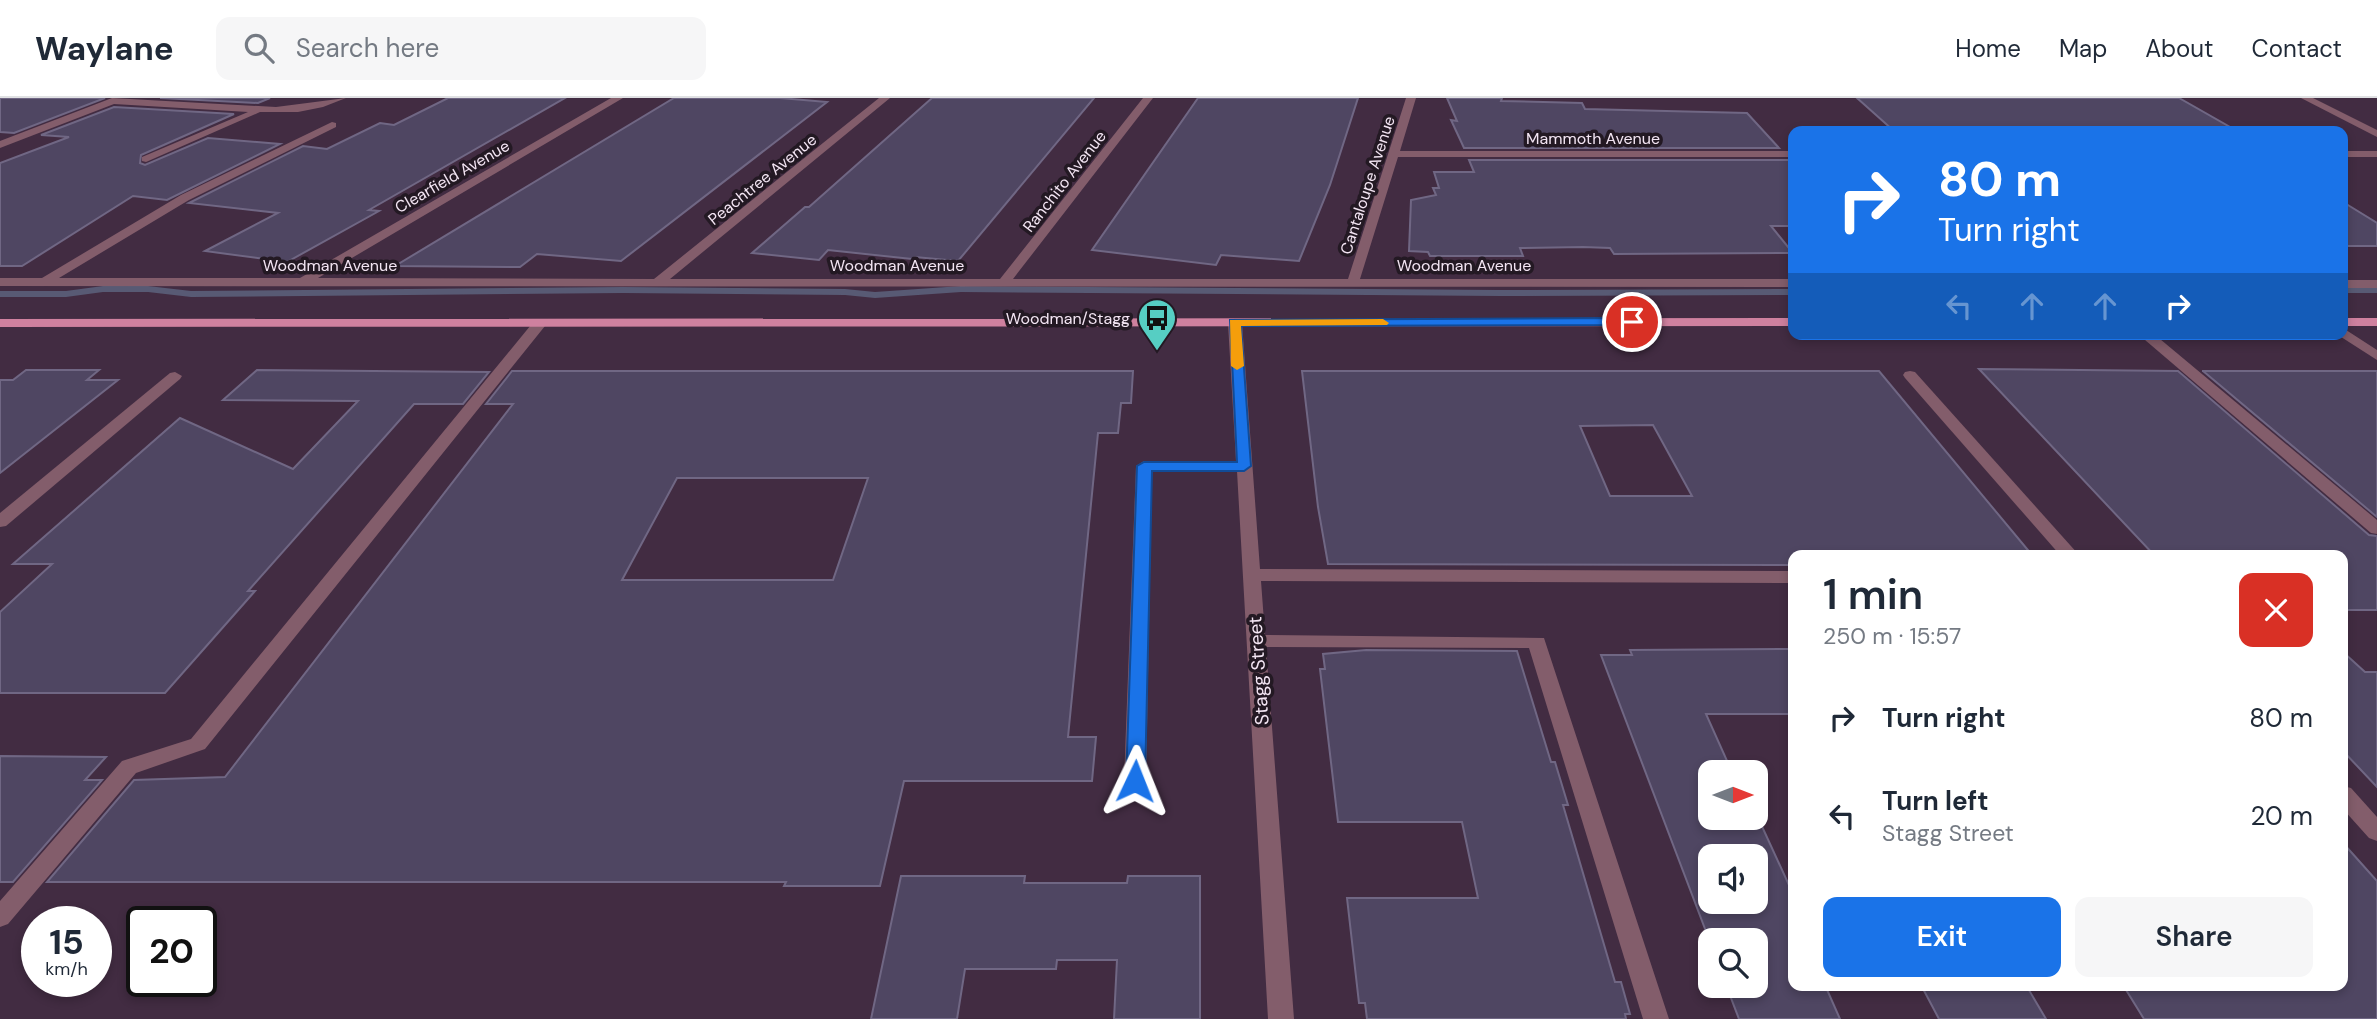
<!DOCTYPE html>
<meta charset="utf-8">
<style>
:root{--surface:#fff;--page:#f6f6f7;--text:#1f2937;--muted:#747a83;--line:#e0e1e3;--accent:#1a73e8}
body{margin:0;font-family:"DM Sans",sans-serif;background:var(--page);color:var(--text);height:100vh;display:flex;flex-direction:column;font-size:26px;white-space:nowrap}
*{box-sizing:border-box;margin:0}
p{font-size:23px;color:var(--muted)}
.icon{flex:none;width:38px;height:38px;fill:none;stroke:currentColor;stroke-width:2;stroke-linecap:round;stroke-linejoin:round}
.map{position:relative;flex:1;overflow:hidden}
.details{position:absolute;left:1788px;top:452px;width:560px;height:441px;display:flex;flex-direction:column;background:var(--surface);border-radius:14px;box-shadow:0 4px 10px #0003}
.details>*{flex:none}
.banner{position:absolute;left:1788px;top:28px;width:560px;height:214px;border-radius:14px;box-shadow:0 4px 10px #0003;background:#1a73e8;color:#fff;overflow:hidden}
.needle{width:46px;rotate:90deg}
.fabs{position:absolute;left:1698px;top:662px;display:grid;gap:14px}
.fabs a{display:grid;place-items:center;width:70px;height:70px;border-radius:14px;background:var(--surface);box-shadow:0 4px 10px #0003;font-size:35px}
.speed{position:absolute;left:21px;top:808px;display:flex;gap:14px;font-size:35px;font-weight:700;text-align:center}
.speed>*{display:grid;place-content:center;width:91px;height:91px;border-radius:50%;background:var(--surface);box-shadow:0 4px 10px #0003;line-height:1}
.speed small{font-size:18px;font-weight:400}
.speed .limit{border:4px solid #111;border-radius:10px;background:#fff;color:#111}
.pin{position:absolute;display:grid;place-items:center;width:60px;height:60px;color:#fff;margin:-30px;border:4px solid #fff;border-radius:50%;box-shadow:0 2px 7px #0007}
.me{position:absolute;width:77px;margin:-38px;rotate:2deg;stroke-linejoin:round;filter:drop-shadow(0 0 5px #0008)}
.turn{display:flex;align-items:center;gap:24px;height:147px;padding:0 35px;font-size:32px}
.turn .icon{width:91px;height:91px;stroke-width:2.5}
.turn b{display:block;font-size:49px;line-height:60px}
.lanes{display:flex;align-items:center;height:66px;padding:0 35px;background:#0003;justify-content:center;gap:35px;direction:ltr}
.lanes .off{opacity:.35}
.round{display:grid;place-items:center;flex:none;width:74px;height:74px;border-radius:14px;background:var(--page)}
.summary{display:flex;align-items:center;justify-content:space-between;height:119px;padding:0 35px}
h1{font-size:42px;font-weight:600;line-height:52px}
.cta{display:flex;gap:14px;margin-top:auto;padding:14px 35px}
.cta a{flex:1;height:80px;border-radius:14px;background:var(--accent);color:#fff;font-size:28px;font-weight:600;line-height:80px;text-align:center}
.cta a+a{background:var(--page);color:var(--text)}
ul{padding:0;list-style:none}
li{display:flex;align-items:center;gap:21px;height:98px;padding:0 35px}
li div{flex:1}
li b{display:block;font-size:26px}
li em{font-style:normal}
header{display:flex;align-items:center;gap:42px;box-sizing:border-box;height:98px;padding:0 35px;background:var(--surface);border-bottom:2px solid var(--line)}
header strong{font-size:33px}
nav{display:flex;gap:38px;margin-inline-start:auto;font-size:24px}
.search{width:490px;height:63px;background:var(--page);display:flex;align-items:center;gap:18px;box-sizing:border-box;padding:0 24px;border-radius:14px;color:var(--muted);font-size:26px}
.map>svg:first-child{display:block}
.lines{fill:none;stroke-linecap:round;stroke-linejoin:round}
.stream{fill:#585a74;fill-rule:evenodd}
.building{fill:#4f4662;stroke:#706784;stroke-width:2;fill-rule:evenodd}
.minor{fill:#835d6b;fill-rule:evenodd}
.major{fill:#cf819f;fill-rule:evenodd}
.route{fill:#1a73e8;stroke:#114b97;stroke-width:2}
.slow{fill:#f59e0b}
.labels{text-anchor:middle;stroke-width:7;stroke-linejoin:round;paint-order:stroke}
.far-street-label{font-size:16px;fill:#f3e5f3;stroke:#231923}
.far-poi-label{font-size:16px;fill:#f3e5f3;stroke:#231923;text-anchor:end}
.street-label{font-size:19px;fill:#f3e5f3;stroke:#231923}
</style>
<header>
<strong>Waylane</strong>
<div class="search"><svg class="icon" aria-label="search" viewBox="0 0 24 24"><circle cx="10" cy="10" r="6"/><path d="M15 15l6 6"/></svg>Search here</div>
<nav><a>Home</a><a>Map</a><a>About</a><a>Contact</a></nav>
</header>
<div class="map">
<svg width="2377" height="921" viewBox="0 0 2377 921">
<rect width="100%" height="100%" fill="#422c42"/>
<g class="lines">
<g class="stream">
<path d="M103,188H148L191,193L623,189L845,191L875,194L961,188L1499,192L1794,191V197L1499,198L961,194L875,200L845,197L623,195L191,199L148,194H103L66,199H0V193H66Z"/>
<rect x="2343" y="189" width="34" height="6"/>
</g>
</g>
<g class="building">
<path d="M0,0H105L14,35L0,34Z"/>
<path d="M160,0H270L258,5Z"/>
<path d="M448,0H565L369,112L379,113L287,164L205,153L278,115L189,105L303,48L327,51L380,25L394,27Z"/>
<path d="M674,0H780L827,4L621,163L537,156L520,169L395,168Z"/>
<path d="M932,0H1094L958,163L915,159L912,161L828,152L819,162L752,155L805,109H809Z"/>
<path d="M1198,0H1358L1330,87L1299,163L1221,157L1216,167L1092,152Z"/>
<path d="M1447,0H1502L1501,3L1582,5L1585,11L1747,15L1779,50H1464L1451,22L1457,23Z"/>
<path d="M1857,0H2179L2237,33H1894Z"/>
<path d="M114,9L234,16L141,57L140,65L145,67L208,40L280,46L167,102L133,98L22,168H0V65L69,39L41,37Z"/>
<path d="M1469,62H1790L1794,66V128H1771L1793,155L1614,156L1610,150L1583,149L1520,150L1523,158H1430L1428,154L1409,153L1411,102L1436,97L1433,90H1439L1434,74H1474Z"/>
<path d="M2343,104L2377,125V148H2343Z"/>
<path d="M1979,271L2178,273L2369,437L2377,438V512H2343V457H2154Z"/>
<path d="M26,272H99L87,282H118L0,375V282H13Z"/>
<path d="M257,272L489,274L463,306H414L248,493H255L165,595H0V514L52,466H13L180,320L293,371L358,303L223,302Z"/>
<path d="M512,273H1133L1131,305H1121L1118,335H1098L1068,639H1096L1092,683H904L880,788H784L786,784H47L134,682L225,679L513,306H486ZM677,380H868L833,482H622Z"/>
<path d="M1302,273H1879L2032,457H1794V467L1328,466L1318,409ZM1653,327L1692,398H1610L1580,328Z"/>
<path d="M2202,273H2377V419L2203,273Z"/>
<path d="M1794,551V616H1706L1732,674H1710V719H1753L1755,724H1760L1794,798V887H1825L1840,921H1739L1726,887H1755V842H1710V844L1601,557H1632L1630,552ZM1710,758H1755V803H1710Z"/>
<path d="M1366,552L1517,553L1551,664H1555L1568,707H1563L1615,884H1621L1630,916H1625L1626,921H1367L1365,905H1359L1347,800H1478L1462,724H1338L1320,571H1325L1323,556Z"/>
<path d="M2343,554L2365,574H2377V689L2343,653Z"/>
<path d="M0,658L106,659L85,682H102L13,784H0Z"/>
<path d="M2343,745L2377,783V921H2144L2123,887H2343Z"/>
<path d="M901,778H1025L1024,785H1127L1128,778H1200V921H1114L1117,862H1057L1056,871H965L957,921H871Z"/>
<path d="M1921,887H2026L2046,921H1939Z"/>
</g>
<g class="lines">
<g class="minor">
<path d="M112,0L276,9L346,0L323,9L298,14H260L146,64L142,63V59L248,14L114,6L0,50V43Z"/>
<path d="M611,0H623L318,180L654,181L879,0H890L670,181H1000L1143,0H1153L1013,181H1348L1406,0H1416L1400,53H1794V59H1398L1360,181H1794V189L0,188V180H42L181,97L332,24L336,25V29L189,102L59,180H300Z"/>
<path d="M2301,0H2313L2377,32V39Z"/>
<rect x="2343" y="53" width="34" height="6"/>
<rect x="2343" y="182" width="34" height="8"/>
<path d="M540,221L547,225L545,228L205,651L136,675L8,826L0,829V803L122,663L191,641L535,222Z"/>
<path d="M1235,221L1242,225L1260,471L1794,473V485L1261,483L1265,537L1544,540L1669,921H1643L1529,550L1266,549L1294,921H1268L1237,373H1152L1146,683L1143,689L1135,691L1127,689L1124,683L1136,368L1144,363H1236L1228,225Z"/>
<path d="M2343,230L2377,252V262L2338,237L2343,236Z"/>
<path d="M2138,236H2154L2377,422V436L2371,435Z"/>
<path d="M1910,273L1915,274L2079,457H2060L1905,280L1903,277L1905,274Z"/>
<path d="M175,274L182,278L180,281L6,428L0,429V415L170,275Z"/>
<path d="M2343,688L2351,690L2377,719V743L2369,740L2343,711Z"/>
</g>
<g class="major">
<path d="M1794,220V228L0,229V221Z"/>
<rect x="2343" y="220" width="34" height="8"/>
</g>
</g>
<path class="route" d="M1632,220L1636,222V227L1241,228L1251,368L1244,373H1152L1145,683L1142,688L1135,690L1128,688L1126,683L1137,368L1144,364H1237L1230,222Z"/>
<path class="slow" d="M1383,221L1389,225L1387,227L1241,228L1244,268L1237,272L1231,268L1230,222Z"/>
<defs>
<symbol id="bus-pin" viewBox="-11 -11 22 30"><path d="M0 17L-7.5 6A9.5 9.5 0 1 1 7.5 6Z" fill="#56cec3" stroke="#231923"/><path d="M-5-6H5V4H4V6H2V4H-2V6H-4V4H-5ZM-3.5-4V0h7V-4ZM-3.5 1.2v1.5H-2V1.2ZM2 1.2v1.5H3.5V1.2Z" fill="#111"/></symbol>
</defs>
<g fill-rule="evenodd">
<use href="#bus-pin" x="1135" y="198" width="44" height="60"/>
</g>
<g class="labels">
<g class="far-street-label">
<text x="1593" y="46">Mammoth Avenue</text>
<text transform="translate(452 78) rotate(-30)" y="6">Clearfield Avenue</text>
<text transform="translate(762 81) rotate(-39)" y="6">Peachtree Avenue</text>
<text transform="translate(1064 83) rotate(-52)" y="6">Ranchito Avenue</text>
<text transform="translate(1367 87) rotate(-72)" y="6">Cantaloupe Avenue</text>
<text x="330" y="173">Woodman Avenue</text>
<text x="897" y="173">Woodman Avenue</text>
<text x="1464" y="173">Woodman Avenue</text>
</g>
<g class="far-poi-label">
<text x="1130" y="226">Woodman/Stagg</text>
</g>
<g class="street-label">
<text transform="translate(1258 573) rotate(-94)" y="7">Stagg Street</text>
</g>
</g>
</svg>
<div class="fabs">
<a><svg class="needle" viewBox="-14 -14 28 28"><path d="M0-13l5 13h-10z" fill="#e53935"/><path d="M0 13l5-13h-10z" fill="#747a83"/></svg></a>
<a><svg class="icon" aria-label="sound" viewBox="0 0 24 24"><path d="M4 9h4l5-4v14l-5-4H4zM17 9q2 3 0 6"/></svg></a>
<a><svg class="icon" aria-label="search" viewBox="0 0 24 24"><circle cx="10" cy="10" r="6"/><path d="M15 15l6 6"/></svg></a>
</div>
<div class="speed"><div>15<small>km/h</small></div><div class="limit">20</div></div>
<div class="pin" style="left:1632px;top:224px;background:#d93025"><svg class="icon" aria-label="arrive" viewBox="0 0 24 24"><path d="M6 21V4h12l-3 4 3 4H6"/></svg></div>
<svg class="me" style="left:1135px;top:683px" viewBox="-20 -20 40 40"><path d="M0-17L14 15 0 8-14 15z" fill="#1a73e8" stroke="#fff" stroke-width="4"/></svg>
<div class="banner">
<div class="turn"><svg class="icon" aria-label="right" viewBox="0 0 24 24"><path d="M7 20v-9h11M14 6l5 5-5 5"/></svg><div><b>80 m</b>Turn right</div></div>
<div class="lanes"><svg class="icon off" aria-label="left" viewBox="0 0 24 24"><path d="M17 20v-9H6M10 6l-5 5 5 5"/></svg><svg class="icon off" aria-label="ahead" viewBox="0 0 24 24"><path d="M12 20V5M6 11l6-6 6 6"/></svg><svg class="icon off" aria-label="ahead" viewBox="0 0 24 24"><path d="M12 20V5M6 11l6-6 6 6"/></svg><svg class="icon" aria-label="right" viewBox="0 0 24 24"><path d="M7 20v-9h11M14 6l5 5-5 5"/></svg></div>
</div>
<section class="details">
<div class="summary"><div><h1>1 min</h1><p>250 m · 15:57</p></div><a class="round" style="background:#d93025;color:#fff"><svg class="icon" aria-label="close" viewBox="0 0 24 24"><path d="M6 6l12 12M18 6L6 18"/></svg></a></div>
<ul>
<li><svg class="icon" aria-label="right" viewBox="0 0 24 24"><path d="M7 20v-9h11M14 6l5 5-5 5"/></svg><div><b>Turn right</b></div><em>80 m</em></li>
<li><svg class="icon" aria-label="left" viewBox="0 0 24 24"><path d="M17 20v-9H6M10 6l-5 5 5 5"/></svg><div><b>Turn left</b><p>Stagg Street</p></div><em>20 m</em></li>
</ul>
<div class="cta"><a>Exit</a><a>Share</a></div>
</section>
</div>
